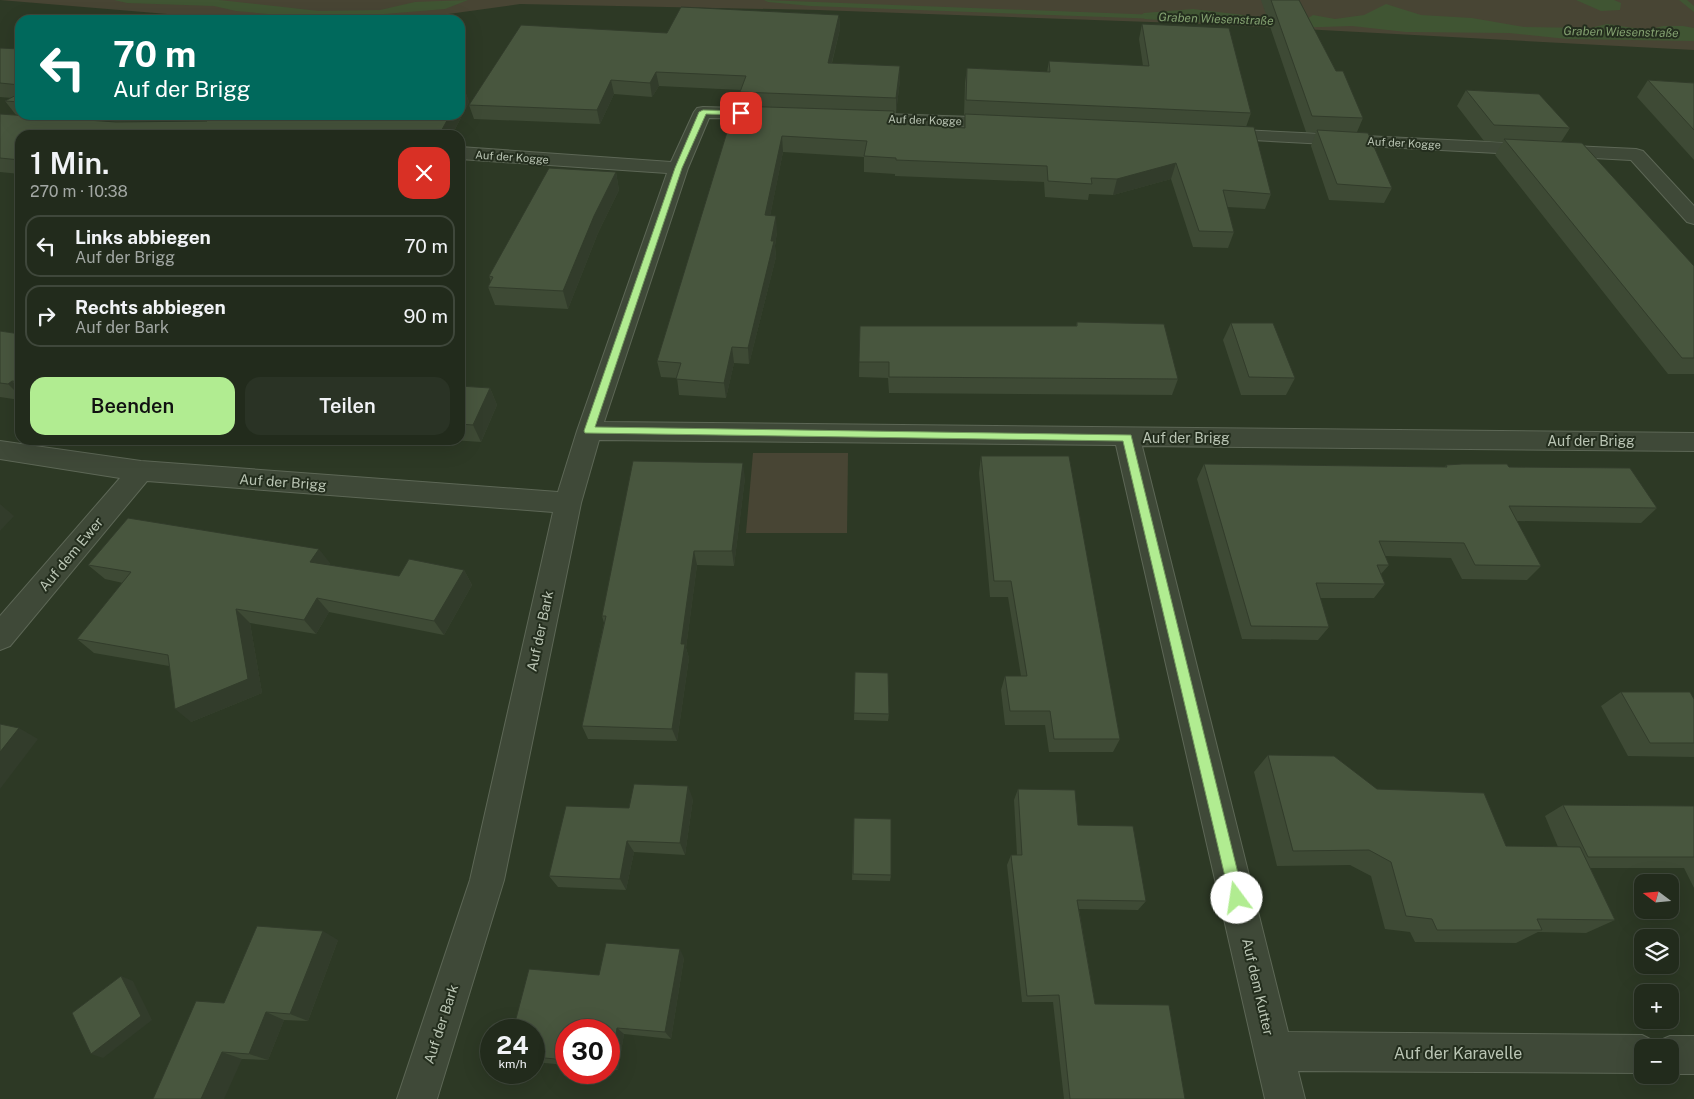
<!DOCTYPE html>
<html lang="de">
<meta charset="utf-8">
<style>
:root{--surface:#222b1c;--page:#2a3325;--text:#f1f3f6;--muted:#a2a7a3;--line:#3f473b;--accent:#b1ec91}
body{margin:0;font-family:"Public Sans",sans-serif;background:var(--page);color:var(--text);height:100vh;display:flex;flex-direction:column;font-size:19px;white-space:nowrap}
*{box-sizing:border-box;margin:0}
p{font-size:16px;color:var(--muted)}
.icon{flex:none;width:28px;height:28px;fill:none;stroke:currentColor;stroke-width:2;stroke-linecap:round;stroke-linejoin:round}
.map{position:relative;flex:1;overflow:hidden}
.sheet{position:absolute;left:15px;top:130px;width:450px;height:315px;display:flex;flex-direction:column;background:var(--surface);border-radius:15px;box-shadow:0 5px 20px #0002,0 0 0 1px var(--line)}
.sheet>*{flex:none}
.guide{position:absolute;left:15px;top:15px;width:450px;height:105px;border-radius:15px;box-shadow:0 5px 20px #0002,0 0 0 1px var(--line);background:#00695c;color:#fff;overflow:hidden}
.needle{width:32px;rotate:286deg}
.controls{position:absolute;left:1634px;top:874px;display:grid;gap:10px}
.controls a{display:grid;place-items:center;width:45px;height:45px;border-radius:10px;background:var(--surface);box-shadow:0 5px 20px #0002,0 0 0 1px var(--line);font-size:25px}
.speed{position:absolute;left:480px;top:1019px;display:flex;gap:10px;font-size:25px;font-weight:700;text-align:center}
.speed>*{display:grid;place-content:center;width:65px;height:65px;border-radius:50%;background:var(--surface);box-shadow:0 5px 20px #0002,0 0 0 1px var(--line);line-height:1}
.speed small{font-size:12px;font-weight:400}
.speed .limit{border:8px solid #d22;background:#fff;color:#111}
.pin{position:absolute;display:grid;place-items:center;width:42px;height:42px;color:#fff;margin:-21px;border-radius:10px;box-shadow:0 2px 8px #0006}
.me{position:absolute;width:55px;margin:-28px;rotate:346deg;stroke-linejoin:round;filter:drop-shadow(0 0 4px #0008)}
.turn{display:flex;align-items:center;gap:18px;height:105px;padding:0 15px;font-size:22px}
.turn .icon{width:65px;height:65px;stroke-width:2.5}
.turn b{display:block;font-size:35px;line-height:42px}
.round{display:grid;place-items:center;flex:none;width:52px;height:52px;border-radius:15px;background:var(--page)}
.overview{display:flex;align-items:center;justify-content:space-between;height:85px;padding:0 15px}
h1{font-size:30px;font-weight:600;line-height:38px}
.primary-button{display:flex;gap:10px;margin-top:auto;padding:10px 15px}
.primary-button a{flex:1;height:58px;border-radius:15px;background:var(--accent);color:#111;font-size:20px;font-weight:600;line-height:58px;text-align:center}
.primary-button a+a{background:var(--page);color:var(--text)}
ul{padding:0;list-style:none}
li{display:flex;align-items:center;gap:15px;height:62px;margin:0 10px 8px;padding:0 5px;border:2px solid var(--line);border-radius:15px}
li div{flex:1}
li b{display:block;font-size:19px}
li em{font-style:normal}
.map>svg:first-child{display:block}
.green{fill:#484534}
.water{fill:#405533}
.lines{fill:none;stroke-linecap:round;stroke-linejoin:round}
.stream{fill:#405533;fill-rule:evenodd}
.street-casing{stroke:#5d6756;stroke-width:2}
.street{fill:#3f4938;fill-rule:evenodd}
.wall{fill:#3e4a35}
.shaded-wall{fill:#323c2b}
.building{fill:#48563e;stroke:#323c2b}
.route{fill:#b1ec91;stroke:#73995e}
.labels{text-anchor:middle;stroke-width:4;stroke-linejoin:round;paint-order:stroke}
.far-street-label{font-size:11px;fill:#bac5b4;stroke:#242e1e}
.far-water-label{font-size:12px;font-style:italic;fill:#83a070;stroke:#242e1e}
.street-label{font-size:14px;fill:#bac5b4;stroke:#242e1e}
.near-street-label{font-size:16px;fill:#bac5b4;stroke:#242e1e}
</style>
<div class="map">
<svg width="1694" height="1099" viewBox="0 0 1694 1099">
<rect width="100%" height="100%" fill="#2d3925"/>
<g class="green">
<path d="M0,0H1694V50L1207,24L818,10L520,4L405,20H239Z"/>
<path d="M753,453H848L847,533H746Z"/>
</g>
<g class="water">
<path d="M114,0H219L319,11L380,10L415,2L468,0L445,9L324,19L236,11L214,6L127,3Z"/>
<path d="M1576,0H1614L1621,3L1620,10L1601,11Z"/>
<path d="M1386,4L1421,15L1472,18L1524,27L1590,28L1607,24L1647,30L1663,26H1683L1694,28V41L1567,39L1509,33L1406,32L1352,26L1292,28L1145,19L1140,16L1144,13L1193,9L1268,18L1307,19L1313,15L1335,19L1364,15Z"/>
</g>
<g class="lines">
<g class="stream">
<path d="M764,0L1159,15L1163,17L1159,19L811,6L768,2Z"/>
<path d="M1679,0H1687L1694,6V12Z"/>
</g>
<defs>
<g id="street">
<path d="M703,107L771,109L777,110L780,114L777,118L771,119L709,118L688,168L604,422L1694,433V451L1142,446L1288,1032L1642,1035L1656,1042L1670,1036H1694V1074H1670V1048H1642V1073L1298,1071L1305,1099H1265L1116,445L599,440L581,503L504,880L437,1099H397L470,880L553,512L147,481L10,646L0,650V616L120,478L0,459V441L141,461L558,492L577,431L667,173L460,159V147L671,162L694,112L697,108Z"/>
<path d="M857,113L1001,118L1007,119L1010,123L1007,127L1001,128L851,122L848,118L851,114Z"/>
<path d="M1219,129L1636,149L1643,151L1694,206V224L1687,222L1631,160L1213,138L1210,134L1213,130Z"/>
</g>
</defs>
<use href="#street" class="street-casing"/>
<use href="#street" class="street"/>
</g>
<g class="wall">
<path d="M1261,0H1299L1336,71L1363,118L1357,132L1392,188L1384,203L1329,200L1311,146L1316,132H1306Z"/>
<path d="M839,15L840,29L832,63L900,66V80L896,113H894V123L964,127L965,115H964L965,83L967,68L1047,72L1049,61L1143,66L1139,39L1142,24L1251,113L1246,127L1271,194L1265,209L1227,207L1234,232L1228,248L1193,247L1171,179L1113,195L1089,194L1088,200L1045,197L1044,182L895,176V174L864,172V157L783,152L770,216L777,232L775,246L776,257L749,364L734,363L726,398L679,395L677,378L661,377L657,361L742,106L740,92L741,90L659,86L652,97L614,94L600,124L474,119L469,105L667,33Z"/>
<path d="M0,48L20,49V115H460V88H464L469,102L452,135H20V174L0,172V114L120,122L16,115L5,101L12,98L0,97Z"/>
<path d="M1648,80L1694,83V160L1637,97Z"/>
<path d="M1466,90L1570,128L1561,142L1694,266V374H1668L1495,155L1503,142L1484,141L1457,106Z"/>
<path d="M616,172L619,190L598,233L568,309L495,305L488,287L491,282L489,276Z"/>
<path d="M1077,322L1178,379L1172,395L889,393L888,378L859,377L860,326H1076Z"/>
<path d="M1231,323L1295,378L1286,395H1241L1223,340Z"/>
<path d="M0,331L20,334V400L0,397Z"/>
<path d="M460,386L490,388L497,405L481,442L451,440H460Z"/>
<path d="M981,456L1120,739L1113,752H1049L1045,725H1005L1001,690L1005,676H1021L1008,597H990L979,473Z"/>
<path d="M1204,464L1445,467L1446,465L1509,467L1657,508L1641,523L1517,521L1541,566L1527,580L1462,579L1451,558L1385,556L1389,565L1381,574L1385,584L1374,598H1320L1329,627L1318,640L1242,639L1197,479Z"/>
<path d="M745,478L734,566L697,565L686,648L689,658L677,741L588,739L582,726L604,623L602,616Z"/>
<path d="M330,563L329,565L399,576L464,570L472,585L444,635L329,612L316,634L250,623L262,693L191,722L169,666L94,653L77,639L123,583L105,579L88,565Z"/>
<path d="M855,672L889,714L888,721L854,720Z"/>
<path d="M1621,692L1694,699V757L1628,756L1601,706Z"/>
<path d="M1268,755L1377,789L1506,846L1558,847L1545,816L1563,805L1694,806V888L1684,868H1590L1615,920L1586,933L1538,932L1516,943L1415,942L1410,932L1385,929L1371,876L1350,865L1277,866L1254,772Z"/>
<path d="M1018,789L1078,825L1146,901L1138,910L1079,909L1095,1004L1185,1099H1064L1053,1002H1022L1007,865L1011,855H1017L1014,800Z"/>
<path d="M693,799L685,855L634,852L626,890L558,887L549,876L629,808Z"/>
<path d="M854,818L891,875L890,881L852,880Z"/>
<path d="M338,940L308,1021L284,1020L268,1060L242,1059L153,1099Z"/>
<path d="M684,958L671,1039L624,1034L618,1070L609,1069V1030H566V1065L534,1062V1030L599,975Z"/>
</g>
<g class="shaded-wall">
<path d="M839,15L840,29L828,77V63Z"/>
<path d="M900,66V80L896,113V98Z"/>
<path d="M656,72L659,86L652,97L650,83Z"/>
<path d="M611,80L614,94L600,124L597,110Z"/>
<path d="M464,88L469,102L452,135H439L450,115H460V95Z"/>
<path d="M782,136L783,152L767,231L765,215Z"/>
<path d="M1176,163L1171,179L1113,195L1117,179Z"/>
<path d="M616,172L619,190L598,233L568,309L563,291L594,216Z"/>
<path d="M776,216L777,232L775,246L776,257L749,364L748,348L771,241Z"/>
<path d="M732,347L734,363L726,398L724,383Z"/>
<path d="M12,381L20,389V396L8,384Z"/>
<path d="M490,388L497,405L481,442L473,425Z"/>
<path d="M743,463L745,478L734,566L732,551Z"/>
<path d="M0,504L14,516L0,531Z"/>
<path d="M319,549L330,563L322,576L310,562Z"/>
<path d="M694,551L697,565L686,648L689,658L677,741L672,729L681,644Z"/>
<path d="M464,570L472,585L444,635L434,621Z"/>
<path d="M317,598L329,612L316,634L304,620Z"/>
<path d="M236,609L250,623L262,693L191,722L175,709Z"/>
<path d="M19,728L38,739L0,789V752Z"/>
<path d="M688,786L693,799L685,855L680,843Z"/>
<path d="M627,841L634,852L626,890L620,879Z"/>
<path d="M323,931L338,940L308,1021L290,1014Z"/>
<path d="M680,949L684,958L671,1039L665,1032Z"/>
<path d="M121,976L133,981L152,1020L103,1058L91,1054Z"/>
<path d="M266,1012L284,1020L268,1060L249,1054Z"/>
<path d="M617,1028L624,1034L618,1070L611,1064Z"/>
<path d="M222,1052L242,1059L224,1099H201Z"/>
</g>
<g class="building">
<path d="M1271,0H1299L1336,71H1343L1363,118L1312,116Z"/>
<path d="M681,7L839,15L828,63L900,66L896,98L740,92L746,76L656,72L650,83L611,80L597,110L469,105L521,25L667,33Z"/>
<path d="M1142,24L1229,28L1251,113L966,100L967,68L1050,72L1049,61L1149,66Z"/>
<path d="M0,48L20,49V85L0,83Z"/>
<path d="M1648,80L1694,83V130Z"/>
<path d="M460,88H464L460,95Z"/>
<path d="M1466,90L1539,94L1570,128L1494,125Z"/>
<path d="M20,93V102L5,101Z"/>
<path d="M735,106L894,111L893,123L965,128V114L1254,127L1271,194L1223,190L1234,232L1199,231L1176,163L1117,179L1091,178L1092,184L1048,181L1047,166L896,160V158L864,156L867,141L782,136L765,215L776,216L771,241H774L748,348L732,347L724,383L676,379L681,363L657,361Z"/>
<path d="M0,114L116,122L207,121L203,116L201,115H450L439,135H20V160L0,158Z"/>
<path d="M1317,130L1368,133L1392,188L1337,184Z"/>
<path d="M1504,139L1582,143L1694,266V358H1682Z"/>
<path d="M549,168L616,172L594,216L563,291L488,287L493,277L489,276Z"/>
<path d="M1077,322L1164,324L1178,379L889,377V362H859L860,326H1077Z"/>
<path d="M1231,323H1273L1295,378L1249,377Z"/>
<path d="M0,331L20,334V382L12,381L8,384L0,383Z"/>
<path d="M460,386L490,388L473,425L460,424Z"/>
<path d="M981,456H1069L1120,739H1054L1050,711H1010L1005,676H1027L1011,581H994Z"/>
<path d="M633,461L743,463L732,551H694L681,644H685L672,729L582,726L606,616H602Z"/>
<path d="M1204,464L1447,467L1446,465L1462,464H1507L1509,467L1630,468L1657,508L1509,506L1541,566L1475,565L1464,543L1379,541L1389,565H1377L1385,584L1316,583L1329,627L1251,626Z"/>
<path d="M128,518L319,549L310,562L399,576L409,559L464,570L434,621L317,598L304,620L236,609L248,679L175,709L168,655L77,639L131,572L88,565Z"/>
<path d="M855,672L888,673L889,714L854,713Z"/>
<path d="M1621,692H1690L1694,699V743H1650Z"/>
<path d="M0,724L19,728L0,752Z"/>
<path d="M1268,755L1334,756L1377,789L1484,793L1506,846L1580,847L1615,920L1537,919L1542,930H1437L1432,919L1406,916L1391,862L1369,850L1293,851Z"/>
<path d="M634,784L688,786L680,843L627,841L620,879L549,876L566,806L629,808Z"/>
<path d="M1018,789L1075,790L1078,825L1133,826L1146,901L1077,900L1095,1004L1169,1005L1185,1099H1070L1059,995L1027,996L1011,855H1022Z"/>
<path d="M1563,805L1694,806V857H1588Z"/>
<path d="M854,818L891,819V875L853,874Z"/>
<path d="M257,926L323,931L290,1014L266,1012L249,1054L222,1052L201,1099H153L196,1001L224,1003Z"/>
<path d="M606,943L680,949L665,1032L617,1028L611,1064H609V1030H566V1060L534,1057V1030H513L529,969L599,975Z"/>
<path d="M121,976L141,1016L91,1054L72,1013Z"/>
</g>
<path class="route" d="M703,110L741,111L745,113L741,115L706,114L682,168L595,427L1131,435L1244,898L1242,903L1237,905L1232,903L1230,898L1123,441L585,433L584,431L675,168L699,112Z"/>
<g class="labels">
<g class="far-street-label">
<text transform="translate(925 120) rotate(2)" y="4">Auf der Kogge</text>
<text transform="translate(1404 143) rotate(3)" y="4">Auf der Kogge</text>
<text transform="translate(512 157) rotate(4)" y="4">Auf der Kogge</text>
</g>
<g class="far-water-label">
<text transform="translate(1216 19) rotate(2)" y="4">Graben Wiesenstraße</text>
<text transform="translate(1621 32) rotate(1)" y="4">Graben Wiesenstraße</text>
</g>
<g class="street-label">
<text x="1186" y="443">Auf der Brigg</text>
<text x="1591" y="446">Auf der Brigg</text>
<text transform="translate(283 482) rotate(4)" y="5">Auf der Brigg</text>
<text transform="translate(71 554) rotate(-50)" y="5">Auf dem Ewer</text>
<text transform="translate(540 631) rotate(-78)" y="5">Auf der Bark</text>
<text transform="translate(1258 987) rotate(77)" y="5">Auf dem Kutter</text>
<text transform="translate(441 1024) rotate(-72)" y="5">Auf der Bark</text>
</g>
<g class="near-street-label">
<text x="1458" y="1059">Auf der Karavelle</text>
</g>
</g>
</svg>
<div class="controls">
<a><svg class="needle" viewBox="-14 -14 28 28"><path d="M0-13l5 13h-10z" fill="#e53935"/><path d="M0 13l5-13h-10z" fill="#a2a7a3"/></svg></a>
<a><svg class="icon" aria-label="layers" viewBox="0 0 24 24"><path d="M12 4l9 5-9 5-9-5zM3 14l9 5 9-5"/></svg></a>
<a>+</a>
<a>−</a>
</div>
<div class="speed"><div>24<small>km/h</small></div><div class="limit">30</div></div>
<div class="pin" style="left:741px;top:113px;background:#d93025"><svg class="icon" aria-label="arrive" viewBox="0 0 24 24"><path d="M6 21V4h12l-3 4 3 4H6"/></svg></div>
<svg class="me" style="left:1237px;top:898px" viewBox="-20 -20 40 40"><circle r="19" fill="#fff"/><path d="M0-13L10 11 0 6-10 11z" fill="#b1ec91"/></svg>
<div class="guide">
<div class="turn"><svg class="icon" aria-label="left" viewBox="0 0 24 24"><path d="M17 20v-9H6M10 6l-5 5 5 5"/></svg><div><b>70 m</b>Auf der Brigg</div></div>
</div>
<section class="sheet">
<div class="overview"><div><h1>1 Min.</h1><p>270 m · 10:38</p></div><a class="round" style="background:#d93025;color:#fff"><svg class="icon" aria-label="close" viewBox="0 0 24 24"><path d="M6 6l12 12M18 6L6 18"/></svg></a></div>
<ul>
<li><svg class="icon" aria-label="left" viewBox="0 0 24 24"><path d="M17 20v-9H6M10 6l-5 5 5 5"/></svg><div><b>Links abbiegen</b><p>Auf der Brigg</p></div><em>70 m</em></li>
<li><svg class="icon" aria-label="right" viewBox="0 0 24 24"><path d="M7 20v-9h11M14 6l5 5-5 5"/></svg><div><b>Rechts abbiegen</b><p>Auf der Bark</p></div><em>90 m</em></li>
</ul>
<div class="primary-button"><a>Beenden</a><a>Teilen</a></div>
</section>
</div>
